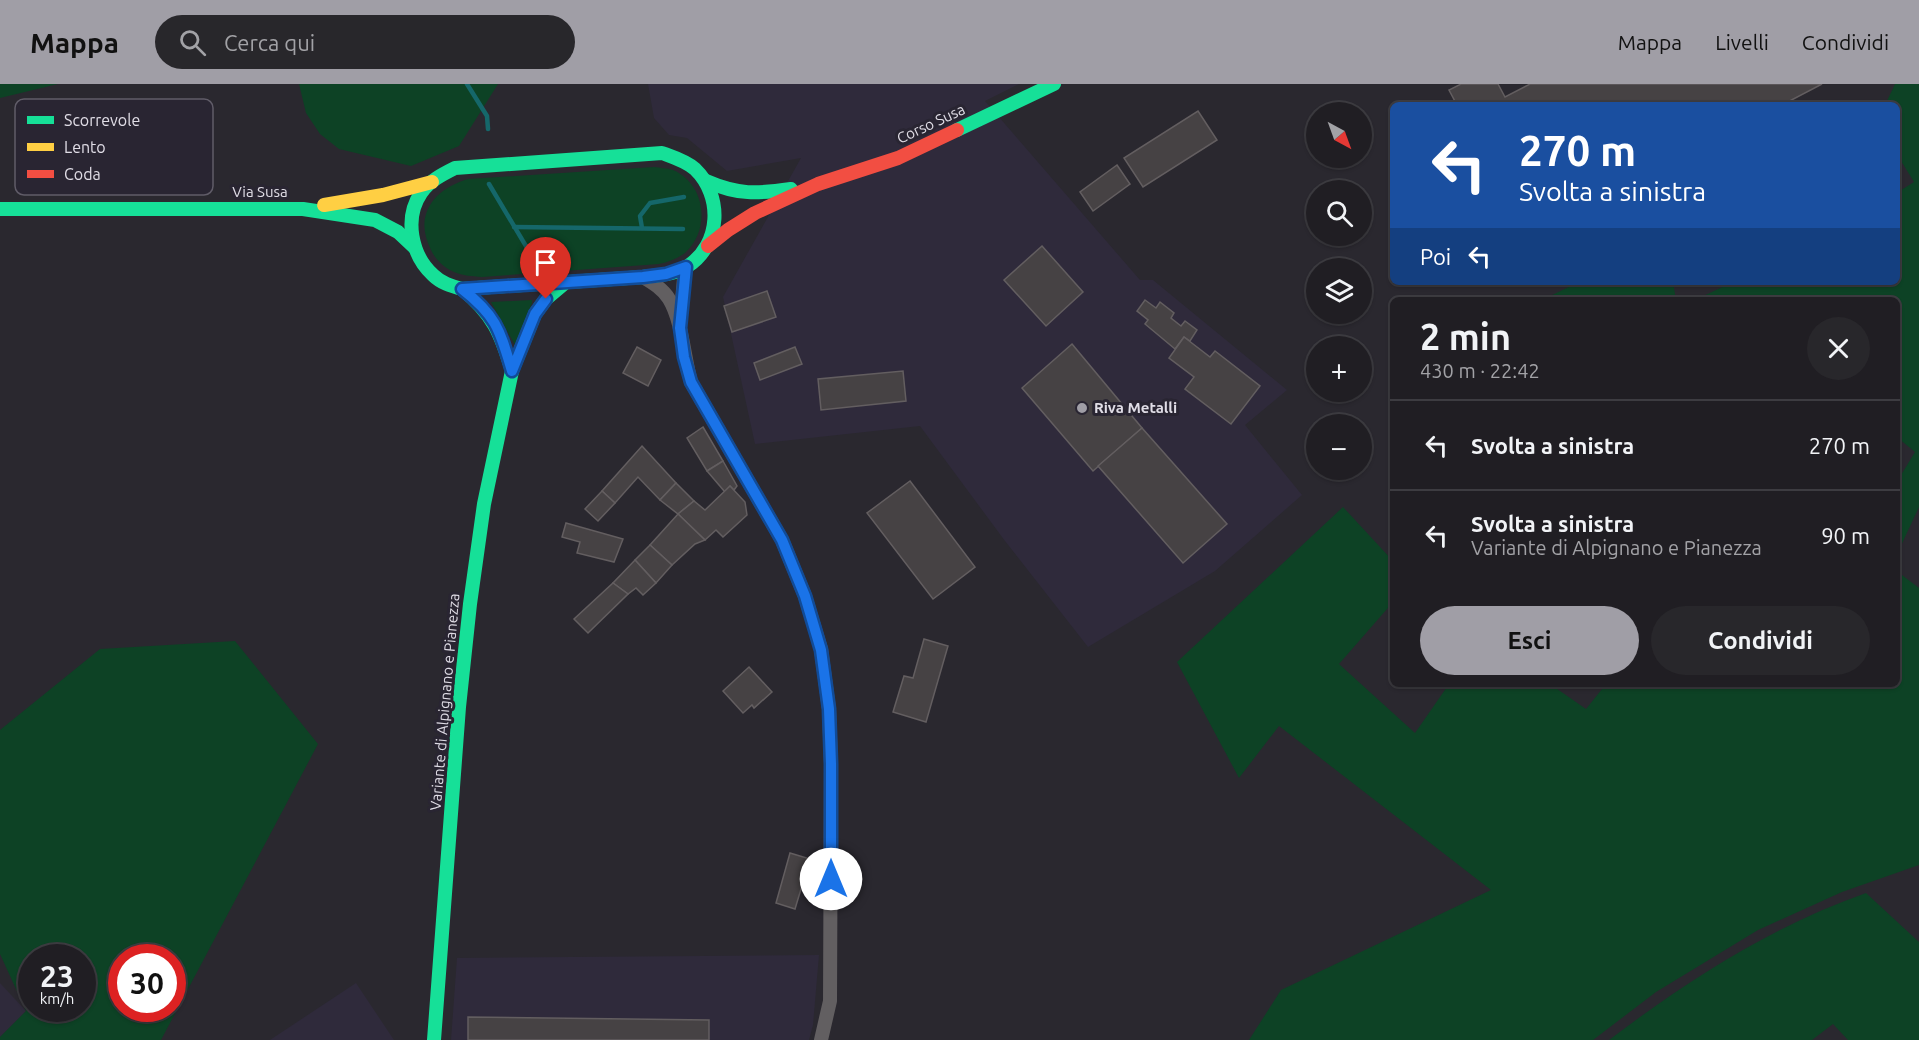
<!DOCTYPE html>
<html lang="it">
<meta charset="utf-8">
<style>
:root{--surface:#201e23;--page:#28272b;--text:#f1f3f6;--muted:#a2a2a6;--line:#3d3c41;--accent:#a09ea6}
body{margin:0;font-family:Ubuntu,sans-serif;background:var(--page);color:var(--text);height:100vh;display:flex;flex-direction:column;font-size:22px;white-space:nowrap}
*{box-sizing:border-box;margin:0}
p{font-size:20px;color:var(--muted)}
.icon{flex:none;width:33px;height:33px;fill:none;stroke:currentColor;stroke-width:2;stroke-linecap:round;stroke-linejoin:round}
.map{position:relative;flex:1;overflow:hidden}
.panel{position:absolute;left:1390px;top:213px;width:510px;height:390px;display:flex;flex-direction:column;background:var(--surface);border-radius:9px;box-shadow:0 2px 4px #0004,0 0 0 2px var(--line)}
.panel>*{flex:none}
.top-card{position:absolute;left:1390px;top:18px;width:510px;height:183px;border-radius:9px;box-shadow:0 2px 4px #0004,0 0 0 2px var(--line);background:#1a4fa0;color:#fff;overflow:hidden}
.needle{width:39px;rotate:139deg}
.tools{position:absolute;left:1306px;top:18px;display:grid;gap:12px}
.tools a{display:grid;place-items:center;width:66px;height:66px;border-radius:50%;background:var(--surface);box-shadow:0 2px 4px #0004,0 0 0 2px var(--line);font-size:30px}
.speed{position:absolute;left:18px;top:860px;display:flex;gap:12px;font-size:30px;font-weight:700;text-align:center}
.speed>*{display:grid;place-content:center;width:78px;height:78px;border-radius:50%;background:var(--surface);box-shadow:0 2px 4px #0004,0 0 0 2px var(--line);line-height:1}
.speed small{font-size:15px;font-weight:400}
.speed .limit{border:9px solid #d22;background:#fff;color:#111}
.pin{position:absolute;display:grid;place-items:center;width:51px;height:51px;color:#fff;margin:-62px -26px;border-radius:50% 50% 50% 0;rotate:-45deg;box-shadow:0 0 6px #0007}
.pin .icon{rotate:45deg}
.me{position:absolute;width:66px;margin:-33px;rotate:0deg;stroke-linejoin:round;filter:drop-shadow(0 0 4px #0008)}
.turn{display:flex;align-items:center;gap:21px;height:126px;padding:0 30px;font-size:27px}
.turn .icon{width:78px;height:78px;stroke-width:2.5}
.turn b{display:block;font-size:42px;line-height:51px}
.then{display:flex;align-items:center;height:57px;padding:0 30px;background:#0003;gap:12px;font-size:22px}
.round{display:grid;place-items:center;flex:none;width:63px;height:63px;border-radius:32px;background:var(--page)}
.headline{display:flex;align-items:center;justify-content:space-between;height:102px;padding:0 30px}
h1{font-size:36px;font-weight:600;line-height:45px}
.action{display:flex;gap:12px;margin-top:auto;padding:12px 30px}
.action a{flex:1;height:69px;border-radius:36px;background:var(--accent);color:#111;font-size:24px;font-weight:600;line-height:69px;text-align:center}
.action a+a{background:var(--page);color:var(--text)}
ul{padding:0;list-style:none}
li{display:flex;align-items:center;gap:18px;height:90px;padding:0 30px;border-top:2px solid var(--line)}
li div{flex:1}
li b{display:block;font-size:22px}
li em{font-style:normal}
header{display:flex;align-items:center;gap:36px;box-sizing:border-box;height:84px;padding:0 30px;background:var(--accent);color:#111}
header strong{font-size:28px}
nav{display:flex;gap:33px;margin-inline-start:auto;font-size:21px}
.search{width:420px;height:54px;background:var(--page);display:flex;align-items:center;gap:15px;box-sizing:border-box;padding:0 21px;border-radius:33px;color:var(--muted);font-size:22px}
.map>svg:first-child{display:block}
.built{fill:#2f2a3b}
.green{fill:#0d4225;fill-rule:evenodd}
.lines{fill:none;stroke-linecap:round;stroke-linejoin:round}
.stream{stroke:#15676a;stroke-width:4.5}
.building{fill:#464244;stroke:#635e60;stroke-width:1.5}
.street{stroke:#625f61;stroke-width:14}
.fast{stroke:#16e098;stroke-width:14}
.slow{stroke:#ffcf43;stroke-width:14}
.jam{stroke:#f24e42;stroke-width:14}
.route-casing{stroke:#114b97;stroke-width:15}
.route{stroke:#1a73e8;stroke-width:10}
.poi-dot{fill:#a09ea6;stroke:#292532;stroke-width:2}
.labels{text-anchor:middle;stroke-width:6;stroke-linejoin:round;paint-order:stroke}
.street-label{font-size:15px;fill:#e0dde6;stroke:#292532}
.poi-label{font-size:15px;font-weight:bold;fill:#e0dde6;stroke:#292532;text-anchor:start}
.key{fill:#292532;stroke:#605c68;stroke-width:1.5}
.key-label{font-size:16px;fill:#e0dde6}
</style>
<header>
<strong>Mappa</strong>
<div class="search"><svg class="icon" aria-label="search" viewBox="0 0 24 24"><circle cx="10" cy="10" r="6"/><path d="M15 15l6 6"/></svg>Cerca qui</div>
<nav><a>Mappa</a><a>Livelli</a><a>Condividi</a></nav>
</header>
<div class="map">
<svg width="1919" height="956" viewBox="0 0 1919 956">
<rect width="100%" height="100%" fill="#2a282f"/>
<g class="built">
<path d="M648,0H1019L985,17L1140,196H1153L1287,306L1245,341L1302,411L1215,487L1088,563L1005,457L920,342L755,360L723,213L801,74L727,87L687,54L669,51L654,34Z"/>
<path d="M819,871L813,941L809,956H451L457,874Z"/>
<path d="M0,899L26,927L0,953Z"/>
<path d="M356,899L394,956H270Z"/>
</g>
<g class="green">
<path d="M0,0H58L0,14Z"/>
<path d="M299,0H498L459,62L411,82L339,65L320,50L306,29Z"/>
<path d="M1895,0H1919V423L1898,468V396L1915,368L1898,354V216H1695L1733,198H1898V108L1914,98L1898,72V21H1885Z"/>
<path d="M654,83C660,84 667,84 673,86C706,100 711,146 685,169C677,175 668,178 659,180L482,193C472,192 463,192 454,188C444,184 435,175 431,166C413,131 434,105 468,95Z"/>
<path d="M1579,198H1673L1676,216H1542Z"/>
<path d="M532,216V219L515,261L491,218Z"/>
<path d="M1343,423L1393,477L1394,517L1339,580L1415,649L1449,600H1550L1586,625L1606,600H1898V488L1919,504V781L1842,808L1758,846L1656,908L1593,956H1249L1281,906L1491,806L1279,642L1239,694L1177,578Z"/>
<path d="M235,557L318,660L161,956H0V953L26,927L0,870V646L100,565ZM32,873H82V924H32ZM122,873H172V924H122Z"/>
<path d="M1866,809L1919,858V956H1848L1833,940L1812,956H1609C1688,896 1772,842 1866,809Z"/>
</g>
<g class="lines">
<g class="stream">
<path d="M467,0L487,32L488,45"/>
<path d="M489,100L536,179"/>
<path d="M514,143L683,145"/>
<path d="M642,144L640,132L650,119L684,113"/>
</g>
</g>
<g class="building">
<path d="M1461,0H1498L1505,13L1530,0H1822L1782,21H1457L1449,6Z"/>
<path d="M1198,27L1217,56L1143,103L1124,74Z"/>
<path d="M1117,81L1130,100L1093,127L1080,108Z"/>
<path d="M1042,162L1083,208L1046,242L1004,196Z"/>
<path d="M767,207L776,233L732,248L724,222Z"/>
<path d="M1145,216L1156,224L1160,218L1174,229L1171,234L1181,242L1185,237L1197,246L1190,257L1184,253L1175,265L1145,240L1148,236L1137,227Z"/>
<path d="M1184,253L1210,273L1215,267L1260,302L1231,340L1185,305L1194,293L1169,274Z"/>
<path d="M1072,260L1142,344L1093,387L1022,304Z"/>
<path d="M637,263L661,276L648,302L623,289Z"/>
<path d="M795,263L802,280L760,296L754,279Z"/>
<path d="M903,287L906,317L821,326L818,295Z"/>
<path d="M703,343L723,377L707,387L687,354Z"/>
<path d="M1142,344L1227,440L1183,479L1098,382Z"/>
<path d="M642,362L676,399L660,416L638,393L615,419L602,407Z"/>
<path d="M723,377L737,402L734,406L730,402L725,408L707,387Z"/>
<path d="M910,397L975,483L933,515L867,429Z"/>
<path d="M676,399L694,417L678,430L660,416Z"/>
<path d="M730,402L745,418L747,431L723,453L716,446L705,456L678,430L694,417L705,426Z"/>
<path d="M602,407L615,419L598,437L585,425Z"/>
<path d="M678,430L705,456L695,460L672,481L650,461Z"/>
<path d="M566,439L623,455L614,478L577,469L580,458L562,453Z"/>
<path d="M650,461L672,481L656,499L635,476Z"/>
<path d="M635,476L656,499L643,511L636,504L628,510L613,499Z"/>
<path d="M613,499L628,510L588,549L574,535Z"/>
<path d="M924,555L948,562L926,638L893,628L904,592L913,594Z"/>
<path d="M749,583L772,608L754,624L752,621L743,629L723,607Z"/>
<path d="M790,769L810,775L795,825L776,819Z"/>
<path d="M468,933L709,936V956H468Z"/>
</g>
<g class="lines">
<g class="street">
<path d="M643,193C653,199 663,205 669,215C682,236 684,273 691,298L782,456L805,512L821,565L829,625L831,680L830,917L821,956"/>
<path d="M680,239L685,183"/>
</g>
<g class="fast">
<path d="M957,46L1054,0"/>
<path d="M662,69C673,73 686,77 695,85C723,112 721,160 688,182C675,191 658,191 643,193L462,205C451,202 441,199 433,191C411,171 404,134 421,109C429,97 443,90 455,84Z"/>
<path d="M706,97C738,111 757,110 791,105"/>
<path d="M0,125H303L375,136L398,148L415,164"/>
<path d="M462,205C493,230 501,250 512,287"/>
<path d="M434,956L459,623L470,520L484,420L512,287L535,230L546,215L565,199"/>
</g>
<path class="slow" d="M324,121L383,111L432,98"/>
<path class="jam" d="M708,162L728,146L755,129L818,100L898,74L957,46"/>
</g>
<g class="lines">
<defs>
<path id="route" d="M546,215L535,230L512,287C500,247 497,232 462,205L643,193L666,190L686,183L680,244L684,273L691,298L782,456L805,512L821,566L829,625L831,680V795"/>
</defs>
<use href="#route" class="route-casing"/>
<use href="#route" class="route"/>
</g>
<circle class="poi-dot" cx="1082" cy="324" r="6"/>
<g class="labels">
<g class="street-label">
<text transform="translate(931 40) rotate(-25)" y="5">Corso Susa</text>
<text x="260" y="113">Via Susa</text>
<text transform="translate(445 618) rotate(-85)" y="5">Variante di Alpignano e Pianezza</text>
</g>
<g class="poi-label">
<text x="1094" y="329">Riva Metalli</text>
</g>
</g>
<rect x="15" y="15" width="198" height="96" rx="9" class="key"/>
<rect x="27" y="32" width="27" height="8" fill="#16e098"/>
<rect x="27" y="59" width="27" height="8" fill="#ffcf43"/>
<rect x="27" y="86" width="27" height="8" fill="#f24e42"/>
<g class="key-label">
<text x="64" y="42">Scorrevole</text>
<text x="64" y="69">Lento</text>
<text x="64" y="96">Coda</text>
</g>
</svg>
<div class="tools">
<a><svg class="needle" viewBox="-14 -14 28 28"><path d="M0-13l5 13h-10z" fill="#e53935"/><path d="M0 13l5-13h-10z" fill="#a2a2a6"/></svg></a>
<a><svg class="icon" aria-label="search" viewBox="0 0 24 24"><circle cx="10" cy="10" r="6"/><path d="M15 15l6 6"/></svg></a>
<a><svg class="icon" aria-label="layers" viewBox="0 0 24 24"><path d="M12 4l9 5-9 5-9-5zM3 14l9 5 9-5"/></svg></a>
<a>+</a>
<a>−</a>
</div>
<div class="speed"><div>23<small>km/h</small></div><div class="limit">30</div></div>
<div class="pin" style="left:546px;top:215px;background:#d93025"><svg class="icon" aria-label="arrive" viewBox="0 0 24 24"><path d="M6 21V4h12l-3 4 3 4H6"/></svg></div>
<svg class="me" style="left:831px;top:795px" viewBox="-20 -20 40 40"><circle r="19" fill="#fff"/><path d="M0-13L10 11 0 6-10 11z" fill="#1a73e8"/></svg>
<div class="top-card">
<div class="turn"><svg class="icon" aria-label="left" viewBox="0 0 24 24"><path d="M17 20v-9H6M10 6l-5 5 5 5"/></svg><div><b>270 m</b>Svolta a sinistra</div></div>
<div class="then">Poi<svg class="icon" aria-label="left" viewBox="0 0 24 24"><path d="M17 20v-9H6M10 6l-5 5 5 5"/></svg></div>
</div>
<section class="panel">
<div class="headline"><div><h1>2 min</h1><p>430 m · 22:42</p></div><a class="round"><svg class="icon" aria-label="close" viewBox="0 0 24 24"><path d="M6 6l12 12M18 6L6 18"/></svg></a></div>
<ul>
<li><svg class="icon" aria-label="left" viewBox="0 0 24 24"><path d="M17 20v-9H6M10 6l-5 5 5 5"/></svg><div><b>Svolta a sinistra</b></div><em>270 m</em></li>
<li><svg class="icon" aria-label="left" viewBox="0 0 24 24"><path d="M17 20v-9H6M10 6l-5 5 5 5"/></svg><div><b>Svolta a sinistra</b><p>Variante di Alpignano e Pianezza</p></div><em>90 m</em></li>
</ul>
<div class="action"><a>Esci</a><a>Condividi</a></div>
</section>
</div>
